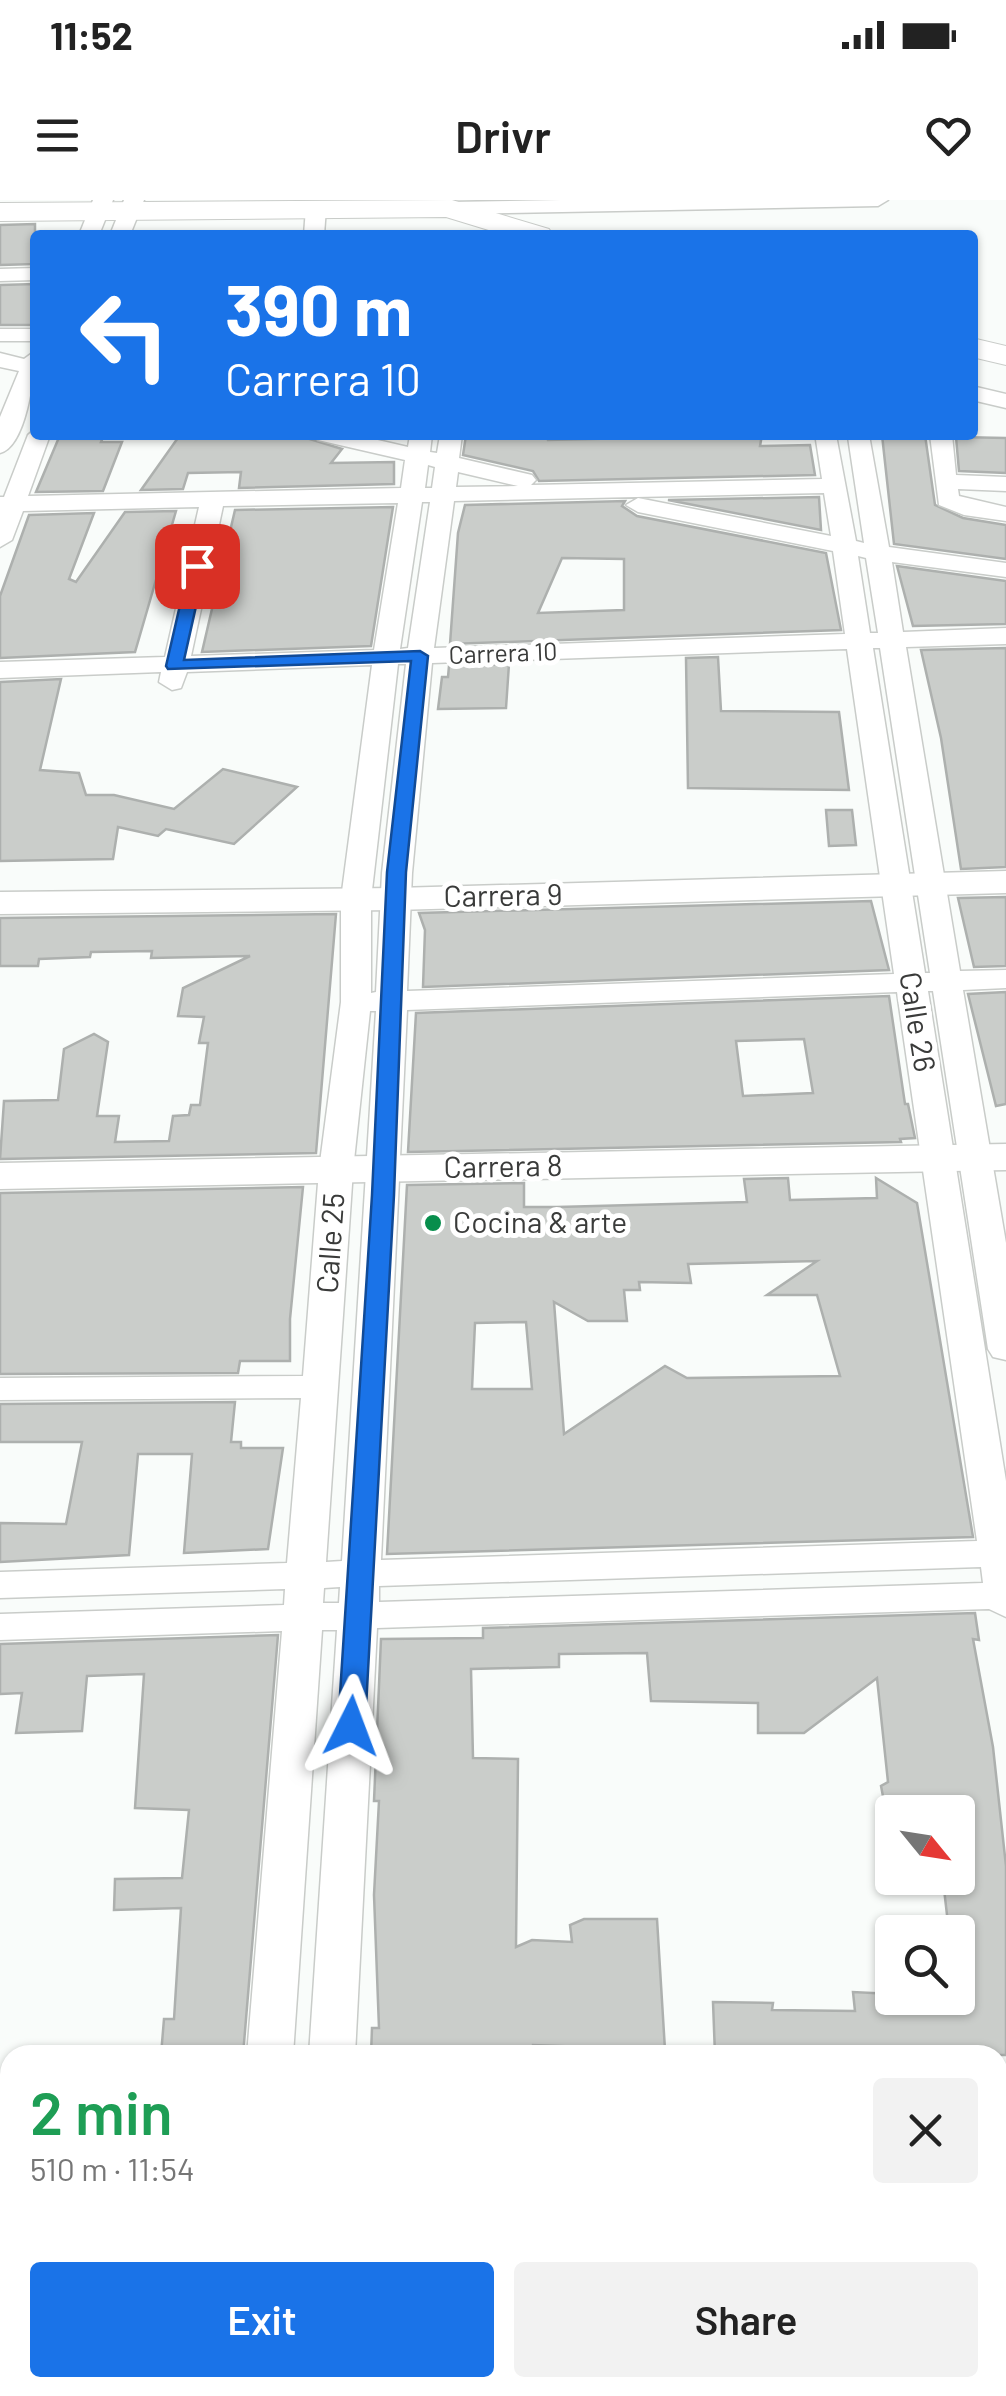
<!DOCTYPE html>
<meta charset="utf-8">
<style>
:root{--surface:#fff;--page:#f2f2f2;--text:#222;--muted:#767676;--accent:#1a73e8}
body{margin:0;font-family:Barlow,sans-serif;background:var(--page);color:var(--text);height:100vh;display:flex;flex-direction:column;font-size:38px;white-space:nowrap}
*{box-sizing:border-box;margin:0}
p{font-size:32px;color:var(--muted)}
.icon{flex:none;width:55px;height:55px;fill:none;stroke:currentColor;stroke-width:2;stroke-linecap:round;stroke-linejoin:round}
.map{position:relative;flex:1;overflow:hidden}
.details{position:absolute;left:0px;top:1845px;width:1008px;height:352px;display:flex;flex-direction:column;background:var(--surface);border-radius:30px 30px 0 0;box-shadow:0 2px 8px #0004}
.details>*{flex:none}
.banner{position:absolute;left:30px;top:30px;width:948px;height:210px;border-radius:10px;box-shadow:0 2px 8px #0004;background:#1a73e8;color:#fff;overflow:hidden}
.needle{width:65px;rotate:120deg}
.tools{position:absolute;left:875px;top:1595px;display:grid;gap:20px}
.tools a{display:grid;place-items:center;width:100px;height:100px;border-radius:10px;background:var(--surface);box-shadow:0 2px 8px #0004;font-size:50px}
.pin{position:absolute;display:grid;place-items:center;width:85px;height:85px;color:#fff;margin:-42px;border-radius:20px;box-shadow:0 5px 15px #0006}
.me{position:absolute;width:110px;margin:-55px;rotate:3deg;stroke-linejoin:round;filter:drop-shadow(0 0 8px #0008)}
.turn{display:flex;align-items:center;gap:35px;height:210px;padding:0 30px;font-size:45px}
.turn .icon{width:130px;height:130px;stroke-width:2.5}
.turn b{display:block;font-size:70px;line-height:85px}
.round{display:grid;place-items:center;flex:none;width:105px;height:105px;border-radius:10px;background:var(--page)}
.overview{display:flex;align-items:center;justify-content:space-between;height:170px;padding:0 30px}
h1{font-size:60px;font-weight:600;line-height:75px;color:#1e9e55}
.action{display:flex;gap:20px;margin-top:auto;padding:20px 30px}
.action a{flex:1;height:115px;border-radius:10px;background:var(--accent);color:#fff;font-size:40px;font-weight:600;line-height:115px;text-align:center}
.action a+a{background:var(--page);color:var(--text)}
.status{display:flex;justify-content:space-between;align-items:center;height:70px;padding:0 50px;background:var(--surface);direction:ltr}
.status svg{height:28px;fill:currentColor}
header{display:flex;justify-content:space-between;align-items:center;height:130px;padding:0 30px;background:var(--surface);font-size:45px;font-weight:600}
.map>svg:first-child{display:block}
.building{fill:#cacdca;stroke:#adb0ae;stroke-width:2.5;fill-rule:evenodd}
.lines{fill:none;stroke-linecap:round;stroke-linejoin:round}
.service-casing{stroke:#c9ccc9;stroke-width:2}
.minor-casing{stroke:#c9ccc9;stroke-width:3}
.tertiary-casing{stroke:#c9ccc9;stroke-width:3}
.secondary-casing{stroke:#c9ccc9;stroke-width:2}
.service{fill:#fff;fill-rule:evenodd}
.minor{fill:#fff;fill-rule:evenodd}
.tertiary{fill:#fff;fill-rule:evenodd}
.secondary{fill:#fff;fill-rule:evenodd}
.route{fill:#1a73e8;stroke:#114b97;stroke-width:2.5}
.poi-dot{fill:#078e4c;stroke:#fff;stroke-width:4}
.labels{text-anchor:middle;stroke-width:10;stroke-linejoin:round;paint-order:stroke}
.far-street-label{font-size:25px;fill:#3a3b3a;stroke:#fff}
.street-label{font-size:30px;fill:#3a3b3a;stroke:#fff}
.poi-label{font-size:30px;fill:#3a3b3a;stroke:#fff;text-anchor:start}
</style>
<div class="status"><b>11:52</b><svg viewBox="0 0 49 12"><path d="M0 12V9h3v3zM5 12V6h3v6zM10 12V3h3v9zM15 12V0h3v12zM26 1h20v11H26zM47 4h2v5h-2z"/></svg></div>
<header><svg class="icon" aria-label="menu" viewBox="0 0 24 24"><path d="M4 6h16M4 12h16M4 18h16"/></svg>Drivr<svg class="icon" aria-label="heart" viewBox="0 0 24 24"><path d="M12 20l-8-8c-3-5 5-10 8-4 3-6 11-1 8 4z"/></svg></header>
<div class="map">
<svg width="1006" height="2196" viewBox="0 0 1006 2196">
<rect width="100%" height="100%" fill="#f9fcfa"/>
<g class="building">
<path d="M35,24V64L0,65V25Z"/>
<path d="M35,84L34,125H0V85Z"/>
<path d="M60,235H104L101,242H122L103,291L36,292Z"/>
<path d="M180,235H297L342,249L331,263L394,262V284L239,288L241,272L188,273L183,289L141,290Z"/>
<path d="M466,235H547L548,240L762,235L760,246L810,245L815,275L539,281L533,271L463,255Z"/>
<path d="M882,235H925L935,305L963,318L1006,325V359L894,344Z"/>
<path d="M956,237L1006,238V273L959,271Z"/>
<path d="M819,297L821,330L668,300Z"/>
<path d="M625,301L622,306L637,316L826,353L841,430L450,444L458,333L465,305ZM562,358L624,359V410L538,413Z"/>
<path d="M393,307L371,446L202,452L235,310Z"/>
<path d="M176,311L135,452L0,458V396L29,315L94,313L69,379L76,382L125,312Z"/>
<path d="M897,366L1006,381V424L913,426Z"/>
<path d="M1006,448V667L961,669L941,538L921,450Z"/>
<path d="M718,457L721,511L839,512L849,590L688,588L686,458Z"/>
<path d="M509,464L506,508L438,509L442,477H448L449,466Z"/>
<path d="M61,479L40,570L79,573L86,595H114L174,609L223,569L297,587L234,644L166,629L158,636L118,627L113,659L0,661V482Z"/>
<path d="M826,610H852L856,645L829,646Z"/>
<path d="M1006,697V766L974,767L958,698Z"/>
<path d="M871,701L889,770L423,787L425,730L419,713Z"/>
<path d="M336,714L316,953L0,959L4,901L58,900L64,849L94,834L108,842L97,916H119L115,942L169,941L173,916L189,915L191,905H200L208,843H199L204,817L178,816L183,788L250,756L151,758L152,751L91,752L90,757L39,759L38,766H0V718Z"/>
<path d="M1006,792V904L996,906L968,794Z"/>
<path d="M889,796L905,904H908L915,938L900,939L901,942L408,952L416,813ZM804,839L813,893L743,896L736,841Z"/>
<path d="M788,978L790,1000L877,998L876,978L917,1003L973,1337L387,1354L407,985L524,983V1007H557L747,1002L744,979ZM817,1061L767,1095H817L840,1176L687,1178L665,1166L564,1234L554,1102L588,1121H627L624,1090H640L639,1082L691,1083L688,1064ZM526,1122L532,1189H472L475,1123Z"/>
<path d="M303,987L290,1119V1161H240L238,1173L0,1174V993Z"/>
<path d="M235,1202L231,1242H241V1248H283L268,1349L184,1353L192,1254H138L129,1355L0,1362V1323L66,1324L82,1242H0V1204Z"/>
<path d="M975,1413L979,1440L973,1439L993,1547L1006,1666V1855H715L713,1802L773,1803L772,1810L855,1811L853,1792L892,1794V1798H958V1732H949L944,1689H952L950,1678H958V1612H886L881,1586L888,1582L877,1478L804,1533H758V1503L651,1501L647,1453L559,1454V1467L471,1469L473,1558L518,1559L516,1747L532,1740L572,1742L570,1725L584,1719H657L665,1850L533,1845L532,1855H371L372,1828H379L374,1695L379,1601H374L381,1439L483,1438V1428Z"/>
<path d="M278,1435L243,1855H161L164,1819H174L181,1708L114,1710L115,1679L182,1678L189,1610L135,1608L144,1474L87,1476L82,1531L16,1533L22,1493L0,1494V1444Z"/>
</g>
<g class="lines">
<defs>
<path id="service" d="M633,32L638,35H583L588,32Z"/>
<g id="minor">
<path d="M93,0H113L99,35H79Z"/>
<path d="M124,0H144L130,35H110Z"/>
<path d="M561,0H888L878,6L450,14L440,8L450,2Z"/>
<path d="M316,2L326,8L324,35H304L306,8Z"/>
<path d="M35,68V80L0,81V69Z"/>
<rect x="0" y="129" width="35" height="12"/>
<path d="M35,151C35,175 26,247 0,253V217L19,171L0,167V153L24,159Z"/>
<path d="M972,186L1006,194V208L972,200Z"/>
<path d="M35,229V235H50L28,296L401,288L405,260L318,240L315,235H356L408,247L410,235H432L430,252L437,253L440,235H462L459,258L532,275L536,280L531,285L822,279L816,240L820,235H836L856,341L864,343L848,237L869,235L889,347L1006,363V377L892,362L903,432L1006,428V444L906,447L960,771L1006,770V788L963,790L1006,1043V1160L993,1157L988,1149L933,791H928L1006,1281V1417L989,1409L377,1428L355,1855H309L337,1430H322L293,1855H247L282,1431L0,1440V1414L284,1405L285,1389L0,1398V1372L287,1363L301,1198L0,1200V1178L303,1176L319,970L341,802V699L372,465L187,472L181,488L172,490L159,482L161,472L0,478V462L165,457L199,307L23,311L12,340L0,347V297H4L28,235ZM428,265L435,267L432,288H425ZM458,272L518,286L456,287ZM824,293L831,336L638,298L626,305L638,312L833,351L845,434L434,448L454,301ZM422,302H430L408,448L400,449ZM398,303L374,450L191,456L223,306ZM858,356L866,358L878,433H870ZM873,448H880L930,773H925ZM847,449L894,774L407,791L412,673L432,463ZM398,464H406L382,673L376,792L371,793V699ZM897,792L977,1341L381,1360L407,810ZM370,811H376L342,1361L326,1362L353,970ZM981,1367L983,1383L379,1402V1386ZM340,1387L339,1403H323L324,1388Z"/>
<path d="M930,235H952L956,275L1006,277V291L958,289L959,296L1006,307V321L964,315L939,305Z"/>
<path d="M998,1897L1006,1899V1937L998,1934Z"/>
<path d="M0,1927L10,1930V1970L0,1967Z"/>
<path d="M240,2188H290L289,2196H239Z"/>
<path d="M442,2188H505L509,2196H446Z"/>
</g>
<g id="tertiary">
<path d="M1006,671V693L396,710L0,714V692L396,688Z"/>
<path d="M1006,944V970L0,989V963Z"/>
</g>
<g id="secondary">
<path d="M452,0L549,29L553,35H505L446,17L0,21V3Z"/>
<path d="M972,138L1006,146V165L972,157Z"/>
</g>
</defs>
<use href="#service" class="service-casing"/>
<use href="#minor" class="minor-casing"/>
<use href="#tertiary" class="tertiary-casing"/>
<use href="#secondary" class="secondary-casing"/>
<use href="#service" class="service"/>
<use href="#minor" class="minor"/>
<use href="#tertiary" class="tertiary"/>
<use href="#secondary" class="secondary"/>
</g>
<path class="route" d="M197,361L205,366L184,460L420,451L428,456L406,672L394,995L365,1526L361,1532H342L338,1526L372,995L387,672L411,461L168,469L166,466L189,366Z"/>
<circle class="poi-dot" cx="433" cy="1023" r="10"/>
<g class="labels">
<g class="far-street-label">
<text transform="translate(503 453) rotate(-2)" y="9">Carrera 10</text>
</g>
<g class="street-label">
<text transform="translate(503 696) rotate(-1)" y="10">Carrera 9</text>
<text transform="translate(917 822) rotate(81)" y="10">Calle 26</text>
<text transform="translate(503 967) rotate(-1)" y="10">Carrera 8</text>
<text transform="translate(331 1043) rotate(-86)" y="10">Calle 25</text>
</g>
<g class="poi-label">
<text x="453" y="1033">Cocina &amp; arte</text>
</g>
</g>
</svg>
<div class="tools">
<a><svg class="needle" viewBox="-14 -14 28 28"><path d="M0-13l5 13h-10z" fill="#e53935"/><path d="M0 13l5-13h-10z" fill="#767676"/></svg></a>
<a><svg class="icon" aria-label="search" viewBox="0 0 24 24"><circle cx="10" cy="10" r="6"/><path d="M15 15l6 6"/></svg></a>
</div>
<div class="pin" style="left:197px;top:366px;background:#d93025"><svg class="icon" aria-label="arrive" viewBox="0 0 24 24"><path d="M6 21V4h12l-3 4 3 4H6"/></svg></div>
<svg class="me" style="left:351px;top:1526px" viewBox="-20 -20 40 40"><path d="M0-17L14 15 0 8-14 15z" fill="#1a73e8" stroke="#fff" stroke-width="4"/></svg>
<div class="banner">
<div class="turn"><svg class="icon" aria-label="left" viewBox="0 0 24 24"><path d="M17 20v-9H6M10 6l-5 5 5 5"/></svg><div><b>390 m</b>Carrera 10</div></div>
</div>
<section class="details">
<div class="overview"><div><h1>2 min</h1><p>510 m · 11:54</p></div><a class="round"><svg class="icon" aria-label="close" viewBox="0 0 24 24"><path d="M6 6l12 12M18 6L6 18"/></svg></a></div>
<div class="action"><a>Exit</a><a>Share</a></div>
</section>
</div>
